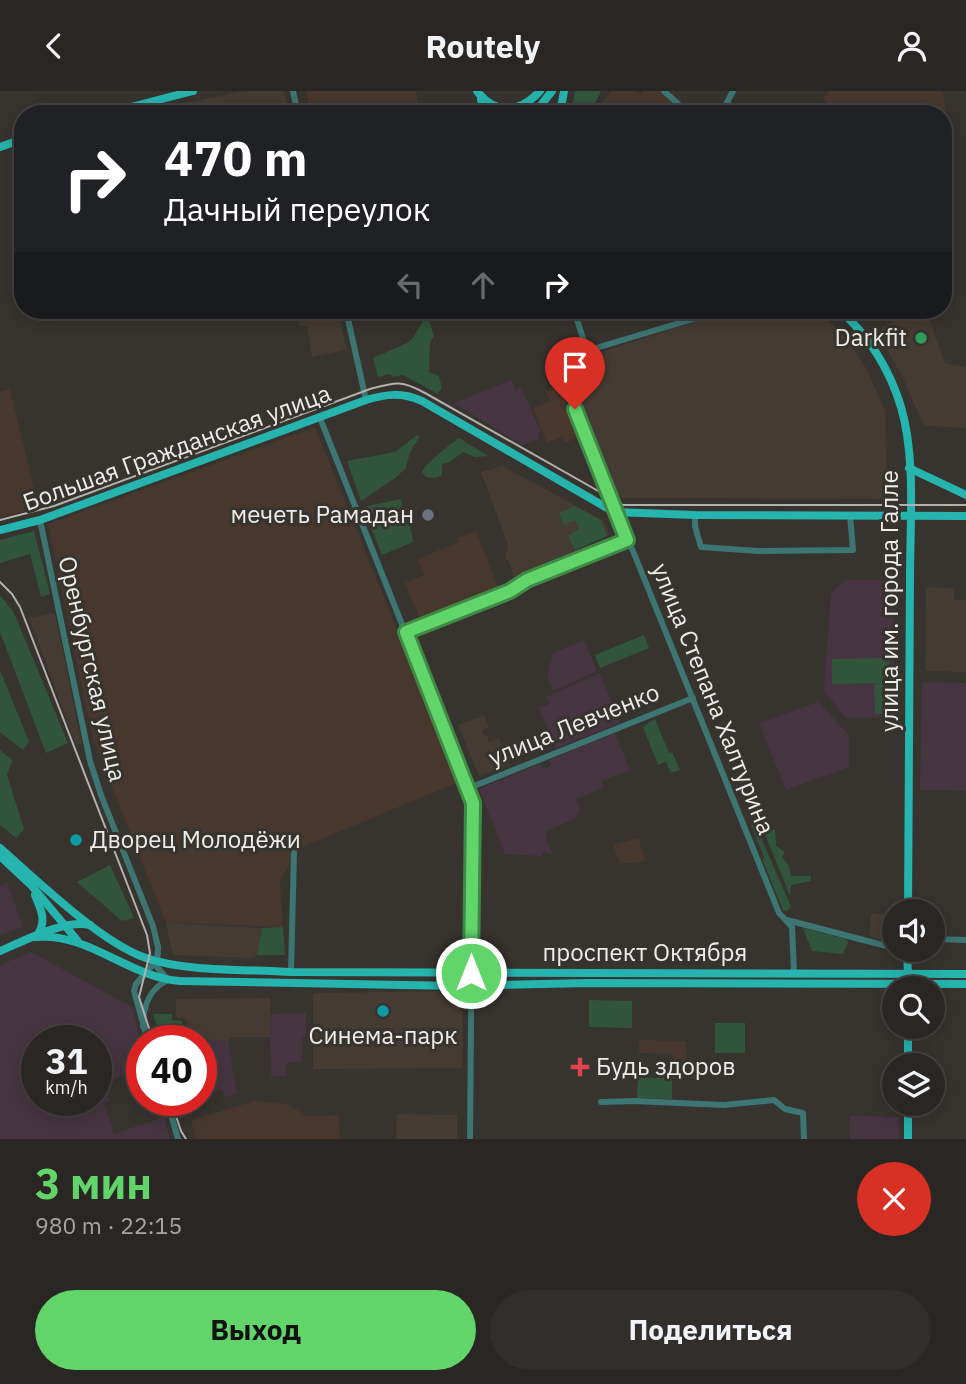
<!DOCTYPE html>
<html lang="ru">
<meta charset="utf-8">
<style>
:root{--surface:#292623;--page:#312e2b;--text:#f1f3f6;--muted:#a5a5a6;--line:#454341;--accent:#61d56a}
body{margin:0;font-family:"IBM Plex Sans",sans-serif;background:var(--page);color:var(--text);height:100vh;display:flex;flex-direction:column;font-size:26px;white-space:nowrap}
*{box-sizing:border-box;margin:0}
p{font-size:23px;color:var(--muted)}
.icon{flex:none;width:38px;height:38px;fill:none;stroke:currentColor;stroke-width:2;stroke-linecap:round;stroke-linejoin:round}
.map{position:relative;height:1048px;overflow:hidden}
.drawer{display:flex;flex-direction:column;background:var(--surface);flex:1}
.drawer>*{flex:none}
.hud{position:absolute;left:14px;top:14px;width:938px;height:214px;border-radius:28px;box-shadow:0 4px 18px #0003,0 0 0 2px var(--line);background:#202124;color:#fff;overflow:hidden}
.fabs{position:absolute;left:882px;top:808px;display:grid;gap:14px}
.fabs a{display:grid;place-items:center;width:63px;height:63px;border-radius:50%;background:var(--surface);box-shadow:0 4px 18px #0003,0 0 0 2px var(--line);font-size:35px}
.speed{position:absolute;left:21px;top:934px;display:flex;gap:14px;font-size:35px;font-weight:700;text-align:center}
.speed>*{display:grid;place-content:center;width:91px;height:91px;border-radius:50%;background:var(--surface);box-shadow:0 4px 18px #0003,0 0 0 2px var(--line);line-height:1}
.speed small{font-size:18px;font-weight:400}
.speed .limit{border:10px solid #d22;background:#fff;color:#111}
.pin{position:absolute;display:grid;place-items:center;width:60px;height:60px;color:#fff;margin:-72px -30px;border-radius:50% 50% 50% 0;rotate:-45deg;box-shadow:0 0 7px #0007}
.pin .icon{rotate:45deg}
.me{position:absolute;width:77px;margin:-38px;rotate:0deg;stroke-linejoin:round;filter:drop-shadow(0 0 5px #0008)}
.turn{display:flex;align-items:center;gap:24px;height:147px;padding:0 35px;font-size:32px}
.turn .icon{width:91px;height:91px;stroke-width:2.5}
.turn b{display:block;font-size:49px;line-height:60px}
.lanes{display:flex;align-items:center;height:66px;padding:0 35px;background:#0003;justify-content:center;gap:35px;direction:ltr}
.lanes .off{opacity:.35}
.round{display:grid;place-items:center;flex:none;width:74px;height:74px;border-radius:37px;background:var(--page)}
.summary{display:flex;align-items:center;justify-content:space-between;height:119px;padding:0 35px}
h1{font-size:42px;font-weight:700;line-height:52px;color:var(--accent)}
.action{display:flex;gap:14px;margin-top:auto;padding:14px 35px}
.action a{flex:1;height:80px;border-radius:42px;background:var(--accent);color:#111;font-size:28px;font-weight:700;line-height:80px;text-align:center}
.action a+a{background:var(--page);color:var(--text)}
header{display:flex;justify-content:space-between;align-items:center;height:91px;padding:0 35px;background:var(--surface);font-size:32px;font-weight:700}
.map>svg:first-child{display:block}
.built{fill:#443b33}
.industrial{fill:#48372d}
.education{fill:#463541;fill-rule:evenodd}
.green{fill:#31553c}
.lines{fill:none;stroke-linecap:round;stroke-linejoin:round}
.minor{stroke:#3c7571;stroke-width:6}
.major{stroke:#26b4ae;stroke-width:8}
.tram{stroke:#b3b1ae;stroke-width:2}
.route-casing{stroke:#3f8a45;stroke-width:18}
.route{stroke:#61d56a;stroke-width:12}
.leisure-dot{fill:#2e9e5b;stroke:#37332f;stroke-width:2.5}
.worship-dot{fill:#6b7280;stroke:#37332f;stroke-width:2.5}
.culture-dot{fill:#0f9aa8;stroke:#37332f;stroke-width:2.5}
.health-dot{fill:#e0444e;stroke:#37332f;stroke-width:2.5}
.labels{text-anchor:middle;stroke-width:6;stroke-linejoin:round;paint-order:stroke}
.poi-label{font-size:24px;fill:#eeecea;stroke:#37332f;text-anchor:end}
.street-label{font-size:24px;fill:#eeecea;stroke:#37332f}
</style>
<header><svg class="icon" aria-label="back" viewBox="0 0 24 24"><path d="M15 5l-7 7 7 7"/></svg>Routely<svg class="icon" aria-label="person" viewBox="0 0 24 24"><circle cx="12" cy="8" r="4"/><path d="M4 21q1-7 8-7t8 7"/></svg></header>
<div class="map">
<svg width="966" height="1048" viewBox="0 0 966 1048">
<rect width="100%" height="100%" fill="#37332f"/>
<g class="built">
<path d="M245,0H284L289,23H131Z"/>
<path d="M296,219H338L347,259L312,266L307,235H300Z"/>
<path d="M729,219H813L827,228L847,249L866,277L885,319L887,408L622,407L614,402L565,273Z"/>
<path d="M913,219H926L945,272L966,276V337L924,335L901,283L876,240Z"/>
<path d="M503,375L605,431L610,444L514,486L508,469L505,468L508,454L481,381Z"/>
<path d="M926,496L954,497V509H966V581L925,580Z"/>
<path d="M55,522L82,653L76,654L29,527Z"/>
<path d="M484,624L489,636L482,639L484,645H487L489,651L499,647L510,674L479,685L458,634Z"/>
<path d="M871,823H894L893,853L869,845Z"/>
<path d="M166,832L262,837L257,864L253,867L173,864Z"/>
<path d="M459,900L462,902L463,977L313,978V904L316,902Z"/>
<path d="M270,907V946H233L228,950H187V929L176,925V908Z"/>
<path d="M397,1023L457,1024V1048H396Z"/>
</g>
<g class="industrial">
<path d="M306,0H416L420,23H311Z"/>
<path d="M612,0H634L640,3L643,0H661L686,23H592Z"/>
<path d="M830,0H943L947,29L943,34V23H834L823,6Z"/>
<path d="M560,295L580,346L565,352L562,346L547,352L533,317L550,310L546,301Z"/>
<path d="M10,298L39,417L0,426V301Z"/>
<path d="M315,336L459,691L290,761L292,769L280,790L283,836L166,832L93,648L48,433Z"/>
<path d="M476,440L499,499L420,528L405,492L424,484L418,468L459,451L457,447Z"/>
<path d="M638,747L646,769L637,772H620L613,754Z"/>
<path d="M639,949L686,950V973H674L673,963L639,962Z"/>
<path d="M255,1010L288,1013L306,1025L339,1024L340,1048H196L191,1029Z"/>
</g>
<g class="education">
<path d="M512,289L515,299L521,296L539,337V348L522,354L454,312Z"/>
<path d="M846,489H894V626L846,627L824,600L831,502Z"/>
<path d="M584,549L597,580L553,600L547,584L553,562Z"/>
<path d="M600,582L620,632L556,657L539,617L549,613L546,606Z"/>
<path d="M922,591L966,592V700L920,699Z"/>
<path d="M818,611L849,644V676L786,699L759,632Z"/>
<path d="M615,642L630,679L601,690L604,697L576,708L580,719L574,728L547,740L546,749L553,763L543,761L542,765L505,763L479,698L540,673L543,678L551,675L549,669Z"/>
<path d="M7,792L23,836L0,844V795Z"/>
<path d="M31,861L132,916L142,953V975L105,993L110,1009L104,1013L114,1043L164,1026L170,1048H0V874ZM37,950H96V1010H37Z"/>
<path d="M306,922V946L302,947V971L286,972L285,985H271L270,923Z"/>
<path d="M183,950H228L237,1003L225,1006L222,998L201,1004V950Z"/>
<path d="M850,1025L899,1026V1048H850Z"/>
</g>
<g class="green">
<path d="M575,0H601L590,23H571Z"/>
<path d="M427,223L434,245L430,251L429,281L439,285L442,297L438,303L403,284L393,286L390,283L378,286L373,267L407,252L413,247Z"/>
<path d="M417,344L420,345L410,361L406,377L395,387L361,410L347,370L395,361Z"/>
<path d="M459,347L488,365L475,366L463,361L450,371L442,373V384L435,387L426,386L422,381C425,374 450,353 459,347Z"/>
<path d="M401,408C402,423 412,435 413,451L382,464L363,416Z"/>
<path d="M575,415L601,429L607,445L575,459L568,444L579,438L575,429L564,434L559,422Z"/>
<path d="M34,440L50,503L41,506L30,463L0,472V449Z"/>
<path d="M0,504L14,522L68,652L46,662L0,541Z"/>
<path d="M644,544L649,557L600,577L595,564Z"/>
<path d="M889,567V623H875L874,593L881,592L832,593V568Z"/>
<path d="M0,579L29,651L23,659L0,641Z"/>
<path d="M655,628L669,662L672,661L680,679L671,682L666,671L658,674L643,636Z"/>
<path d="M0,659L12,669L7,684L24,738L16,747L0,734Z"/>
<path d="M755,733L791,815L787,820L783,819L763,770L764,766L751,734Z"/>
<path d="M769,738L775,739L776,755L785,761L782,766L789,775L791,785H811V790L791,794L790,805L765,743L764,740Z"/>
<path d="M110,774L134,827L122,830L77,791Z"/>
<path d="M283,836L285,864H257L262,837Z"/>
<path d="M803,837L846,848L848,852L843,863L812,860Z"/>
<path d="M589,909L632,910V937L589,936Z"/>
<path d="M153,923H172V929L182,930V949L157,950L153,937L157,935Z"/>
<rect x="715" y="932" width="30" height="30"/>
<path d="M672,982V1008L637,1007L638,987H664Z"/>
</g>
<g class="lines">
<g class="minor">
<path d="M293,0L298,23"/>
<path d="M664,0L689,23"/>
<path d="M721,23L733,0"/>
<path d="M346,219L366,309"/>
<path d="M574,219L587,260"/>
<path d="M696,227L556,269L614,421L633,460L779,822L792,836L794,882"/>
<path d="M320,327L473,712L470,1048"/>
<path d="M695,424V435L701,456L758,460L853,459L850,424"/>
<path d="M40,429L90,670L101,704L153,835L158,856L157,876L168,889C150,897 143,915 143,935"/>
<path d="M406,541L510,500L527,489L627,449"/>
<path d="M469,697L693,607"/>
<path d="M787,829L894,857"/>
<path d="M933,848L966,849"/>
<path d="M291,881L294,762"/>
<path d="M148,950L134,900L136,893L156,870"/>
<path d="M167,1010L178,1048"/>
<path d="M601,1011L634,1010L724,1014L774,1009L785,1018L803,1022L804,1048"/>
</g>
<g class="major">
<path d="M477,0C495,24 520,22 540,0"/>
<path d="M481,9L486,23"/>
<path d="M104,23L193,0"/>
<path d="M534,23L552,0"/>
<path d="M560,23L564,0"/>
<path d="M0,56L23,48"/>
<path d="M839,219C868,243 890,279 901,316C916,367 910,432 910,486C910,597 908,709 908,821"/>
<path d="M909,377L966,404"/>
<path d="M0,439L40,429L366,309C387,303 401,301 422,310L614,421L695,424L966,425"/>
<path d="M0,757C38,790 100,851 146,867C186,881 247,878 291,881L966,883"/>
<path d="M0,765L31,794L77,849"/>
<path d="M35,804C41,819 48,831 36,846"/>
<path d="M36,846C88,841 128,886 180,890L459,895L588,892L966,893"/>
<path d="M907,859L908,884"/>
<path d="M0,860C24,850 65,828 90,834"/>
<path d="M908,975V936"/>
<path d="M908,1048V1013"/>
</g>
<g class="tram">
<path d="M0,429L54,415L370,298C396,291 401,289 425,302L623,414H966"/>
<path d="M0,491L12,503L20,516L147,844L150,862L139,906L153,950"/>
<path d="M171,1010L181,1040L186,1048"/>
</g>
</g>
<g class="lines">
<defs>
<path id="route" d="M471,882L473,712L406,541L510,500L527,489L627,449L575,318"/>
</defs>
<use href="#route" class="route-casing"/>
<use href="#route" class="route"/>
</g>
<circle class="leisure-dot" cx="921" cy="247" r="7"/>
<circle class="worship-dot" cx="428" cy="424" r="7"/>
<g class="culture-dot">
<circle cx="76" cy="749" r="7"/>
<circle cx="383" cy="920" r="7"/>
</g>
<path class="health-dot" d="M576.5 965.5h7v7h7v7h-7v7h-7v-7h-7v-7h7z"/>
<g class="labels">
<g class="poi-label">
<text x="907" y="255">Darkfit</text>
<text x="414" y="432">мечеть Рамадан</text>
<text x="90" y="757" text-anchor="start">Дворец Молодёжи</text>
<text x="383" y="953" text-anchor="middle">Синема-парк</text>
<text x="596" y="984" text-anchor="start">Будь здоров</text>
</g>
<g class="street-label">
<text transform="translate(177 357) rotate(-20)" y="8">Большая Гражданская улица</text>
<text transform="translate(890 510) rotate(-90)" y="8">улица им. города Галле</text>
<text transform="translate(92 578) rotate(77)" y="8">Оренбургская улица</text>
<text transform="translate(713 608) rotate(68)" y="8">улица Степана Халтурина</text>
<text transform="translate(574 634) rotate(-22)" y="8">улица Левченко</text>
<text x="645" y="870">проспект Октября</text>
</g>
</g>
</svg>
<div class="fabs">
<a><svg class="icon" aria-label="sound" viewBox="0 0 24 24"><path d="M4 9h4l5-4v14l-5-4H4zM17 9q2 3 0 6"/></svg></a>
<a><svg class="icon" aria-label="search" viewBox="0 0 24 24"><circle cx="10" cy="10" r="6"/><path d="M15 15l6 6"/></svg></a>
<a><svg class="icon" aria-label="layers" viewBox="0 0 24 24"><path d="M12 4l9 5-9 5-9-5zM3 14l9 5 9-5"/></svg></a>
</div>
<div class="speed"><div>31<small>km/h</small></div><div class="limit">40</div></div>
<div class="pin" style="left:575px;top:318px;background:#d93025"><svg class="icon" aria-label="arrive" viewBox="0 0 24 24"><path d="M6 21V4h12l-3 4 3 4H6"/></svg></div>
<svg class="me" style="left:471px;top:882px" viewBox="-20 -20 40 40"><circle r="17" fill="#61d56a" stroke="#fff" stroke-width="3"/><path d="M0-11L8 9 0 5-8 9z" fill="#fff"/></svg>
<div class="hud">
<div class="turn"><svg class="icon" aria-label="right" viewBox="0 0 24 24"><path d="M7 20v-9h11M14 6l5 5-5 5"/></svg><div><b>470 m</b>Дачный переулок</div></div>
<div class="lanes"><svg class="icon off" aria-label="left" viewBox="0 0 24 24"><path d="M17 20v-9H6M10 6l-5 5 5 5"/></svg><svg class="icon off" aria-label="ahead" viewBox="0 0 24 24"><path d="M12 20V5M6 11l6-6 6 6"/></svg><svg class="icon" aria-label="right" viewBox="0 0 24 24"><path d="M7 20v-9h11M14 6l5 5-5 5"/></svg></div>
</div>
</div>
<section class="drawer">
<div class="summary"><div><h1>3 мин</h1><p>980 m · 22:15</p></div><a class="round" style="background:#d93025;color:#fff"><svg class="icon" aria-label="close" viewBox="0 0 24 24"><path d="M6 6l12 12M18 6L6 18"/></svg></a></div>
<div class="action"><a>Выход</a><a>Поделиться</a></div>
</section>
